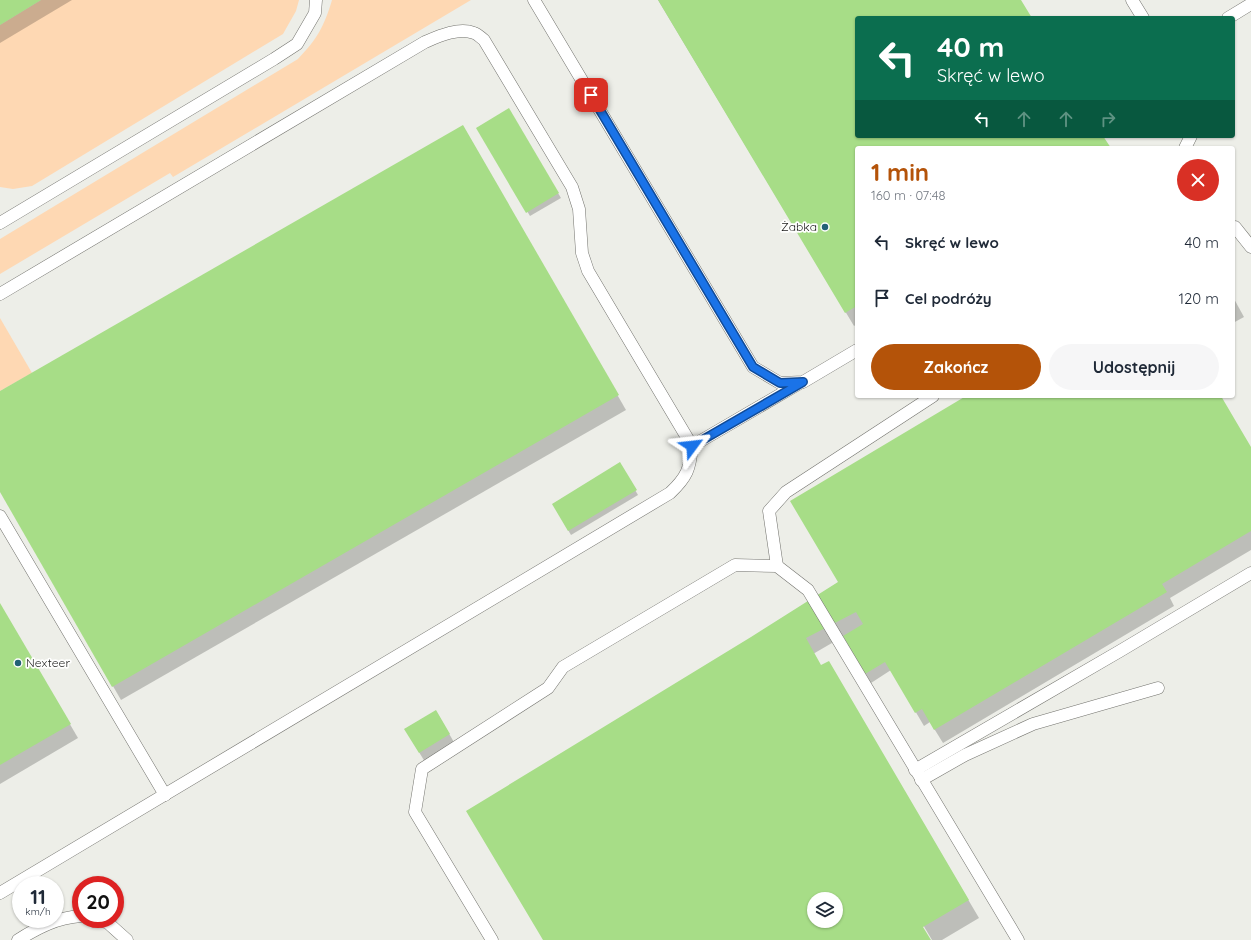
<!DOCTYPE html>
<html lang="pl">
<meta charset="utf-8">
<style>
:root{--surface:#fff;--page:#f6f6f7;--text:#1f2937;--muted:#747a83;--accent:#b45309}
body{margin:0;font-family:Quicksand,sans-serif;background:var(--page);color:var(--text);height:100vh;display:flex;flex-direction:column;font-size:15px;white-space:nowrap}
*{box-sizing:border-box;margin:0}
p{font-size:13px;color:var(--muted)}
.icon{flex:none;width:22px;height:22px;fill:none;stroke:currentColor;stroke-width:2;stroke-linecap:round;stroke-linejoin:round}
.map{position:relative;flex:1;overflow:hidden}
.side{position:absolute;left:855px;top:146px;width:380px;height:252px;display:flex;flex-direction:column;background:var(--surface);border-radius:4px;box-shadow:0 1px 3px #0004}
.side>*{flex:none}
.top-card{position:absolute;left:855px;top:16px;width:380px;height:122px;border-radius:4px;box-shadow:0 1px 3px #0004;background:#0b6e4f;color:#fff;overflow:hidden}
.controls{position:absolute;left:807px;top:892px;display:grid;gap:8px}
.controls a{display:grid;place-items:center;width:36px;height:36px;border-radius:50%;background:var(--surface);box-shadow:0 1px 3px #0004;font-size:20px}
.speed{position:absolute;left:12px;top:876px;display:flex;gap:8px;font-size:20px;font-weight:700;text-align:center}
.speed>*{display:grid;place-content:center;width:52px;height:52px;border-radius:50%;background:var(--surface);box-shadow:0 1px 3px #0004;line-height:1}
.speed small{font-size:10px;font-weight:400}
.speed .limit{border:6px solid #d22;background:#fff;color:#111}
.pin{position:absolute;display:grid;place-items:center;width:34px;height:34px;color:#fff;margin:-17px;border-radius:8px;box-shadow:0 2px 6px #0006}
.me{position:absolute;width:44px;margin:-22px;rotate:60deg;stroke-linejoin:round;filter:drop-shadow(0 0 3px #0008)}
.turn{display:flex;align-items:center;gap:14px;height:84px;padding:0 16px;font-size:18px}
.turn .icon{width:52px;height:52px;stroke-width:2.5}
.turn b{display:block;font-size:28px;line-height:34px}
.lanes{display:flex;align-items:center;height:38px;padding:0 16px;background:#0003;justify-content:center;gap:20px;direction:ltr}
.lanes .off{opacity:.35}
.round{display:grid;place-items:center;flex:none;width:42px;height:42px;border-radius:21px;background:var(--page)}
.summary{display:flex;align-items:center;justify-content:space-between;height:68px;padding:0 16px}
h1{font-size:24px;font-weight:700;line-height:30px;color:var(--accent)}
.cta{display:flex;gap:8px;margin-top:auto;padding:8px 16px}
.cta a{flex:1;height:46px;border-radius:24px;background:var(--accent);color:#fff;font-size:16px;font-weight:700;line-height:46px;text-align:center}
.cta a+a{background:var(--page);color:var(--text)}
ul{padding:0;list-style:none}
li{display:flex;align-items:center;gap:12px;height:56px;padding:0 16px}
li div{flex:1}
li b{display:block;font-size:15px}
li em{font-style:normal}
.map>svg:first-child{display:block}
.green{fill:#fed8b3}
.shadow{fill:#0003;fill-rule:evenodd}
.building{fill:#a7dd87;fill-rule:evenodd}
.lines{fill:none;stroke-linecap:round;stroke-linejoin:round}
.service-casing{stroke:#73736e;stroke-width:13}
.service{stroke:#fff;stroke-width:12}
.route-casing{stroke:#114b97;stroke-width:10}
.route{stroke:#1a73e8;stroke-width:7}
.poi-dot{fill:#226076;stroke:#fffffe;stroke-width:1.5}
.labels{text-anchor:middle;stroke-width:3.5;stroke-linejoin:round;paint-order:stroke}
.poi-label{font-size:12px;fill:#222220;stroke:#fffffe;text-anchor:end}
</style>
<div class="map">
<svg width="1251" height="940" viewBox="0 0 1251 940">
<rect width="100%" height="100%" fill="#edeee8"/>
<g class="green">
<path d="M41,0H299L296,11L283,34L32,186L13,189L0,187V25Z"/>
<path d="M332,0H471L173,177L170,173L0,274V239L298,59C317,39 324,27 332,0Z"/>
<path d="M0,318L32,373L0,391Z"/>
</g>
<g class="shadow">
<path d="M0,0H72L0,43Z"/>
<path d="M658,0H1020L1031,18H857V136H1102L1109,148H857V324L854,326Z"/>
<path d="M508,110L561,198L530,216L477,128Z"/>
<path d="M463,126L626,410L121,700L0,490V392Z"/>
<path d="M1233,297L1244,317L1233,323Z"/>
<path d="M968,396H1220L1251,449V550L1170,598L1174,606L943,743L930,722L924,726L891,670L871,683L844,636L813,654L821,667L828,662L979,918L942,940H932L805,724L929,940H544L751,638L839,582ZM814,899H836V921H814Z"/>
<path d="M620,464L638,495L571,535L553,504Z"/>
<path d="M0,605L78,738L0,784Z"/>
<path d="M436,711L455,744L425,762L405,729Z"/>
</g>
<g class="building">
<path d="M0,0H41L0,25Z"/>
<path d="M658,0H1021L1032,18H857V136H1103L1111,148H857V306L845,313Z"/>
<path d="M509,108L559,193L526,213L476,128Z"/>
<path d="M463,125L619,395L112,687L0,492V391Z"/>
<path d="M966,396H1221L1251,447V531L1162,584L1167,592L934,730L922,709L915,713L885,662L865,674L843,636L863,624L856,612L806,638L821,665L829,661L969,900L923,927L931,940H543L466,811L751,637L838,582L790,501ZM814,899H836V921H814Z"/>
<path d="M620,462L637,490L568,531L552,504Z"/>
<path d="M0,603L71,724L0,765Z"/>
<path d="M436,710L450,734L419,753L404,729Z"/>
</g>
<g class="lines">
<defs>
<g id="service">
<path d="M534,0L753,367L780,383L803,382L857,350"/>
<path d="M1132,0L1143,18"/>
<path d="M1228,18L1251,4"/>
<path d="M1185,148L1191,136"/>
<path d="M0,223L274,59L297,44L315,13L316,0"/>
<path d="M1233,227H1235L1251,247"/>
<path d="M0,294L425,42C439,36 459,27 474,33C478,34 481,38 484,40L572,187L579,209L582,253L588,271L692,446C690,469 687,477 670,493L0,893"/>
<path d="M692,446L800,383"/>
<path d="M0,516L165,795"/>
<path d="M777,566L769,511L786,492L933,396"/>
<path d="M915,770L1120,651L1251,573"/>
<path d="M921,780L965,755L1033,724L1158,688"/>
<path d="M97,919L108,923L127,940"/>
<path d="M18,940C39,927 56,918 81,916"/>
<path d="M492,940L415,812L422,769L548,688L563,667L735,565L777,566L808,590L1018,940"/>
</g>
</defs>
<use href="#service" class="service-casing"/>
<use href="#service" class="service"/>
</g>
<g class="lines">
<defs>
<path id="route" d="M591,95L753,367L780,383L803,382L692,446"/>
</defs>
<use href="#route" class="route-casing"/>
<use href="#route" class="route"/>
</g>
<g class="poi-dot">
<circle cx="825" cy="227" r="4"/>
<circle cx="18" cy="663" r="4"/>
</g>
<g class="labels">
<g class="poi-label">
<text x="817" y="231">Żabka</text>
<text x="26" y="667" text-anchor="start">Nexteer</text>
</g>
</g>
</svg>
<div class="controls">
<a><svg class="icon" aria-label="layers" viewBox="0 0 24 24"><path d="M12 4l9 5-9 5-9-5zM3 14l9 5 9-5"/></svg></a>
</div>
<div class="speed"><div>11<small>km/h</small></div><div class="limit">20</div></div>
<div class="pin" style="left:591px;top:95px;background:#d93025"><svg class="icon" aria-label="arrive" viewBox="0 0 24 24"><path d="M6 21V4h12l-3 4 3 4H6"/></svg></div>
<svg class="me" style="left:692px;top:446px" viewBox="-20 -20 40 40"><path d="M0-17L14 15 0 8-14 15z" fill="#1a73e8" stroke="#fff" stroke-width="4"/></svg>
<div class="top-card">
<div class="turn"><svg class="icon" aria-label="left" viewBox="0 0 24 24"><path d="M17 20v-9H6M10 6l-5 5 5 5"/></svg><div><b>40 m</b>Skręć w lewo</div></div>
<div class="lanes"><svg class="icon" aria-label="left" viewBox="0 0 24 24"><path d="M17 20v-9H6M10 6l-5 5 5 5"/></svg><svg class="icon off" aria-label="ahead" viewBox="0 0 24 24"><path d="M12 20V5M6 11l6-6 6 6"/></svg><svg class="icon off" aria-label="ahead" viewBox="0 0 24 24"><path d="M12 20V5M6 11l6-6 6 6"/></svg><svg class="icon off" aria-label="right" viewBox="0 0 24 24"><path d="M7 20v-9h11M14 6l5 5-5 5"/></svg></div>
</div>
<section class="side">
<div class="summary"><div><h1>1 min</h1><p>160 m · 07:48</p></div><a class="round" style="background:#d93025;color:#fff"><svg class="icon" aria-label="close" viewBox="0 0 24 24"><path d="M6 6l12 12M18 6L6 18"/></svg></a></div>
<ul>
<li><svg class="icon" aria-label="left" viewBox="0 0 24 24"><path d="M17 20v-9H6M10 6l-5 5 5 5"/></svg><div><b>Skręć w lewo</b></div><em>40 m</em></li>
<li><svg class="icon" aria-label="arrive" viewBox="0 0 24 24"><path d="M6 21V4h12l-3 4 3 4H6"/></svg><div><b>Cel podróży</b></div><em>120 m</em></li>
</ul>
<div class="cta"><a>Zakończ</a><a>Udostępnij</a></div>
</section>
</div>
